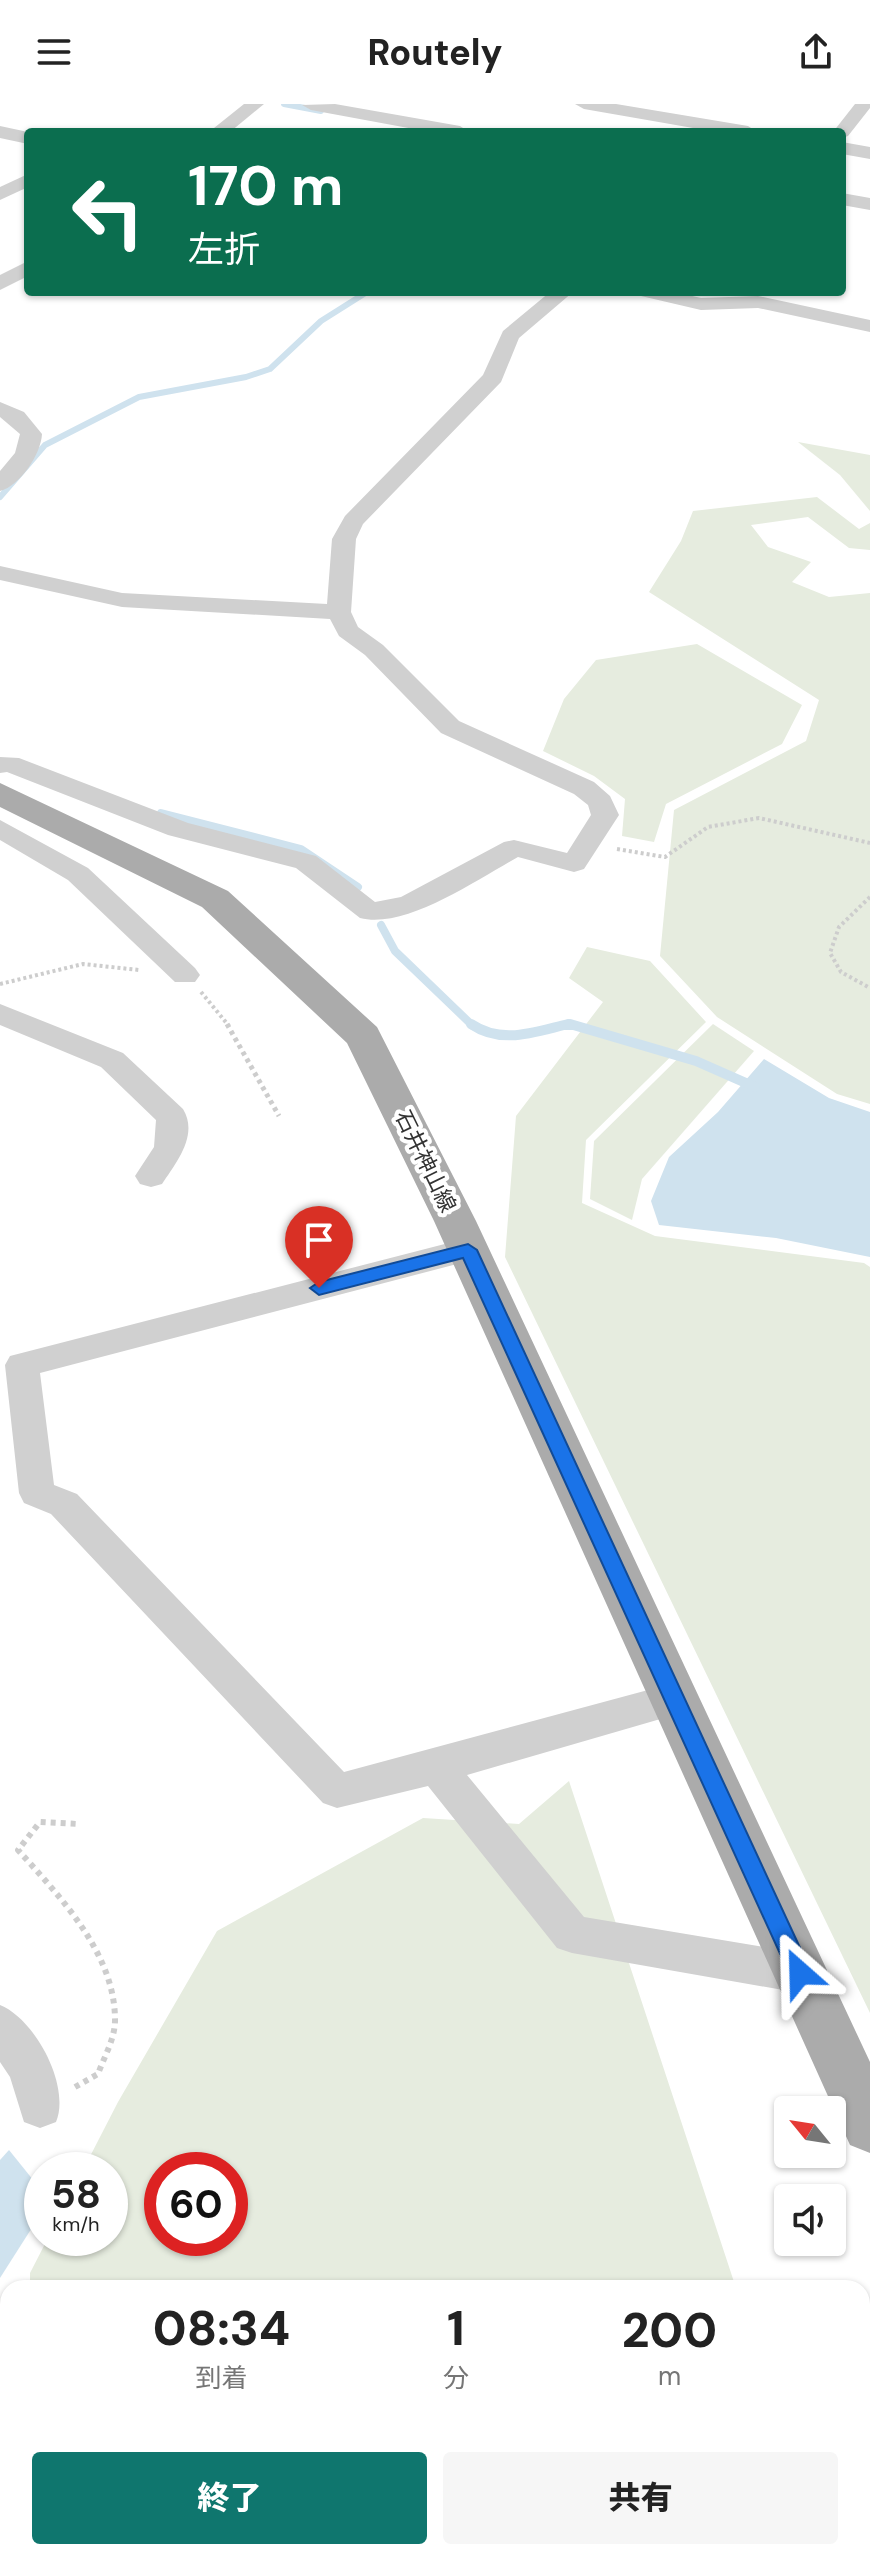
<!DOCTYPE html>
<html lang="ja">
<meta charset="utf-8">
<style>
:root{--surface:#fff;--page:#f6f6f6;--text:#222;--muted:#767676;--accent:#0f766e}
body{margin:0;font-family:"DM Sans","Noto Sans JP",sans-serif;background:var(--page);color:var(--text);height:100vh;display:flex;flex-direction:column;font-size:30px;white-space:nowrap}
*{box-sizing:border-box;margin:0}
p{font-size:26px;color:var(--muted)}
.icon{flex:none;width:44px;height:44px;fill:none;stroke:currentColor;stroke-width:2;stroke-linecap:round;stroke-linejoin:round}
.map{position:relative;flex:1;overflow:hidden}
.side{position:absolute;left:0px;top:2176px;width:870px;height:280px;display:flex;flex-direction:column;background:var(--surface);border-radius:24px 24px 0 0;box-shadow:0 2px 6px #0004}
.side>*{flex:none}
.banner{position:absolute;left:24px;top:24px;width:822px;height:168px;border-radius:8px;box-shadow:0 2px 6px #0004;background:#0b6e4f;color:#fff;overflow:hidden}
.needle{width:52px;rotate:300deg}
.controls{position:absolute;left:774px;top:1992px;display:grid;gap:16px}
.controls a{display:grid;place-items:center;width:72px;height:72px;border-radius:8px;background:var(--surface);box-shadow:0 2px 6px #0004;font-size:40px}
.speed{position:absolute;left:24px;top:2048px;display:flex;gap:16px;font-size:40px;font-weight:700;text-align:center}
.speed>*{display:grid;place-content:center;width:104px;height:104px;border-radius:50%;background:var(--surface);box-shadow:0 2px 6px #0004;line-height:1}
.speed small{font-size:20px;font-weight:400}
.speed .limit{border:12px solid #d22;background:#fff;color:#111}
.pin{position:absolute;display:grid;place-items:center;width:68px;height:68px;color:#fff;margin:-82px -34px;border-radius:50% 50% 50% 0;rotate:-45deg;box-shadow:0 0 8px #0007}
.pin .icon{rotate:45deg}
.me{position:absolute;width:88px;margin:-44px;rotate:335deg;stroke-linejoin:round;filter:drop-shadow(0 0 6px #0008)}
.turn{display:flex;align-items:center;gap:28px;height:168px;padding:0 32px;font-size:36px}
.turn .icon{width:104px;height:104px;stroke-width:2.5}
.turn b{display:block;font-size:56px;line-height:68px}
.eta{display:flex;justify-content:space-evenly;align-items:center;height:136px;text-align:center}
.eta b{font-size:48px;font-weight:800;line-height:56px}
.action{display:flex;gap:16px;margin-top:auto;padding:16px 32px}
.action a{flex:1;height:92px;border-radius:8px;background:var(--accent);color:#fff;font-size:32px;font-weight:800;line-height:92px;text-align:center}
.action a+a{background:var(--page);color:var(--text)}
header{display:flex;justify-content:space-between;align-items:center;height:104px;padding:0 32px;background:var(--surface);font-size:36px;font-weight:800}
.map>svg:first-child{display:block}
.green{fill:#e6ecdf;fill-rule:evenodd}
.water{fill:#cfe2ee}
.lines{fill:none;stroke-linecap:round;stroke-linejoin:round}
.stream-far2{stroke:#cfe2ee;stroke-width:6}
.stream-far1{stroke:#cfe2ee;stroke-width:8}
.stream{stroke:#cfe2ee;stroke-width:10}
.path-far2{stroke:#cdcdcd;stroke-width:4;stroke-dasharray:3 3;stroke-linecap:butt}
.path-far1{stroke:#cdcdcd;stroke-width:5;stroke-dasharray:4 4;stroke-linecap:butt}
.path{stroke:#cdcdcd;stroke-width:6;stroke-dasharray:5 5;stroke-linecap:butt}
.street{fill:#d0d0d0;fill-rule:evenodd}
.primary{fill:#ababab;fill-rule:evenodd}
.route{fill:#1a73e8;stroke:#114b97;stroke-width:2}
.labels{text-anchor:middle;stroke-width:8;stroke-linejoin:round;paint-order:stroke}
.street-label{font-size:22px;fill:#333;stroke:#fff}
</style>
<header><svg class="icon" aria-label="menu" viewBox="0 0 24 24"><path d="M4 6h16M4 12h16M4 18h16"/></svg>Routely<svg class="icon" aria-label="share" viewBox="0 0 24 24"><path d="M12 15V3M7 8l5-5 5 5M5 13v7h14v-7"/></svg></header>
<div class="map">
<svg width="870" height="2456" viewBox="0 0 870 2456">
<rect width="100%" height="100%" fill="#fff"/>
<g class="green">
<path d="M798,338L870,351V407L840,371Z"/>
<path d="M817,393L859,425L870,419V446L849,444L808,413L751,421L768,443L811,458L792,478L829,493L870,489V1000L837,990L717,913L660,852L674,706L806,637L819,596L649,488L681,437L693,407Z"/>
<path d="M697,540L802,601L782,640L666,700L654,738L622,732L625,695L594,672L543,647L564,595L596,556Z"/>
<path d="M587,843L650,857L706,918L586,1036L582,1099L655,1132L864,1159L870,1163V1909L505,1153L516,1012L603,898L569,874Z"/>
<path d="M713,920L754,947L642,1075L632,1116L590,1095L594,1037Z"/>
<path d="M569,1677L736,2184H30V2169L48,2134H110V2066H83L118,1998L217,1827L423,1714L519,1720ZM162,2066H230V2134H162Z"/>
<path d="M83,2448H823L826,2456H86Z"/>
</g>
<g class="water">
<path d="M764,955L829,994L870,1008V1153L776,1134L659,1121L651,1097L669,1053L718,1008Z"/>
<path d="M9,2046L42,2087V2108L0,2174V2056Z"/>
<path d="M0,2317L8,2380V2448H47L52,2456H0Z"/>
</g>
<g class="lines">
<g class="stream-far2">
<path d="M284,0L321,7"/>
<path d="M0,393L45,341L139,293L246,273L270,265L321,217L367,188"/>
</g>
<g class="stream-far1">
<path d="M161,709L301,745L358,783"/>
<path d="M381,821L395,847L473,922"/>
<path d="M559,922H576"/>
</g>
<g class="stream">
<path d="M471,920C502,941 534,928 568,920"/>
<path d="M570,920L696,957L755,983"/>
</g>
<g class="path-far2">
<path d="M617,745L665,753L708,723L759,714L870,739"/>
<path d="M870,793L839,823L830,849L841,868L870,884"/>
<path d="M0,880L83,860L139,866"/>
<path d="M201,888L229,922"/>
</g>
<path class="path-far1" d="M227,920L279,1012"/>
<path class="path" d="M75,1983L98,1970C104,1953 115,1935 115,1916C115,1849 60,1793 18,1746L40,1718L78,1720"/>
<g class="street">
<path d="M244,0H264L230,28H209Z"/>
<path d="M335,0L460,22L469,28H430L311,6L302,1Z"/>
<path d="M575,0H616L748,22L757,28H716L584,5Z"/>
<path d="M855,0H870V4L848,32L842,34V28H833Z"/>
<path d="M0,22L28,28V40L0,34Z"/>
<path d="M842,38L870,43V55L842,50Z"/>
<path d="M28,70V83L0,96V83Z"/>
<path d="M842,89L870,94V106L842,101Z"/>
<path d="M28,157V172L0,186V171Z"/>
<path d="M550,188H573L519,234L501,278L363,420L356,435L351,508L358,523L383,541L459,617L594,678L610,692L619,711L584,765L574,768L518,753C478,775 405,826 360,814L296,764L168,731L7,668L0,669V653L19,654L188,719L316,752L375,798L401,793L504,738L514,736L567,749L591,711L588,701L574,690L441,629L365,551L339,532L330,515L122,503L0,476V462L122,489L327,500L332,435L345,412L483,271L503,227Z"/>
<path d="M638,188H675L701,194L758,192L870,216V228L758,204L701,206L641,192Z"/>
<path d="M0,298L24,308L42,330C41,350 20,382 0,387V367L15,349L20,330L0,313Z"/>
<path d="M0,716L88,764L195,864L200,871L195,878H175L68,776L0,736Z"/>
<path d="M0,900L123,949L183,1005C199,1031 176,1059 162,1080L151,1083L140,1080L135,1072L154,1043L156,1016L101,963L0,921Z"/>
<path d="M468,1134L480,1138L484,1146L480,1154L40,1269L54,1381L77,1390L344,1668L674,1579L688,1583L693,1595L688,1607L467,1671L584,1813L800,1849L815,1855L821,1869L815,1883L800,1889L572,1849L557,1844L428,1682L337,1704L323,1699L51,1410L24,1399L19,1389L5,1261L10,1252Z"/>
<path d="M0,1901C35,1915 71,1982 56,2018L40,2024L24,2018L10,1973L0,1958Z"/>
</g>
<path class="primary" d="M0,679L228,787L377,923L476,1117L870,1958V2049L850,2041L434,1117L347,939L202,803L0,703Z"/>
</g>
<path class="route" d="M468,1140L477,1146L808,1861L811,1869L808,1876L800,1879L792,1876L463,1154L319,1191L310,1184L319,1178Z"/>
<g class="labels">
<g class="street-label">
<text transform="translate(426 1057) rotate(64)" y="8">石井神山線</text>
</g>
</g>
</svg>
<div class="controls">
<a><svg class="needle" viewBox="-14 -14 28 28"><path d="M0-13l5 13h-10z" fill="#e53935"/><path d="M0 13l5-13h-10z" fill="#767676"/></svg></a>
<a><svg class="icon" aria-label="sound" viewBox="0 0 24 24"><path d="M4 9h4l5-4v14l-5-4H4zM17 9q2 3 0 6"/></svg></a>
</div>
<div class="speed"><div>58<small>km/h</small></div><div class="limit">60</div></div>
<div class="pin" style="left:319px;top:1184px;background:#d93025"><svg class="icon" aria-label="arrive" viewBox="0 0 24 24"><path d="M6 21V4h12l-3 4 3 4H6"/></svg></div>
<svg class="me" style="left:800px;top:1869px" viewBox="-20 -20 40 40"><path d="M0-17L14 15 0 8-14 15z" fill="#1a73e8" stroke="#fff" stroke-width="4"/></svg>
<div class="banner">
<div class="turn"><svg class="icon" aria-label="left" viewBox="0 0 24 24"><path d="M17 20v-9H6M10 6l-5 5 5 5"/></svg><div><b>170 m</b>左折</div></div>
</div>
<section class="side">
<div class="eta">
<div><b>08:34</b><p>到着</p></div>
<div><b>1</b><p>分</p></div>
<div><b>200</b><p>m</p></div>
</div>
<div class="action"><a>終了</a><a>共有</a></div>
</section>
</div>
